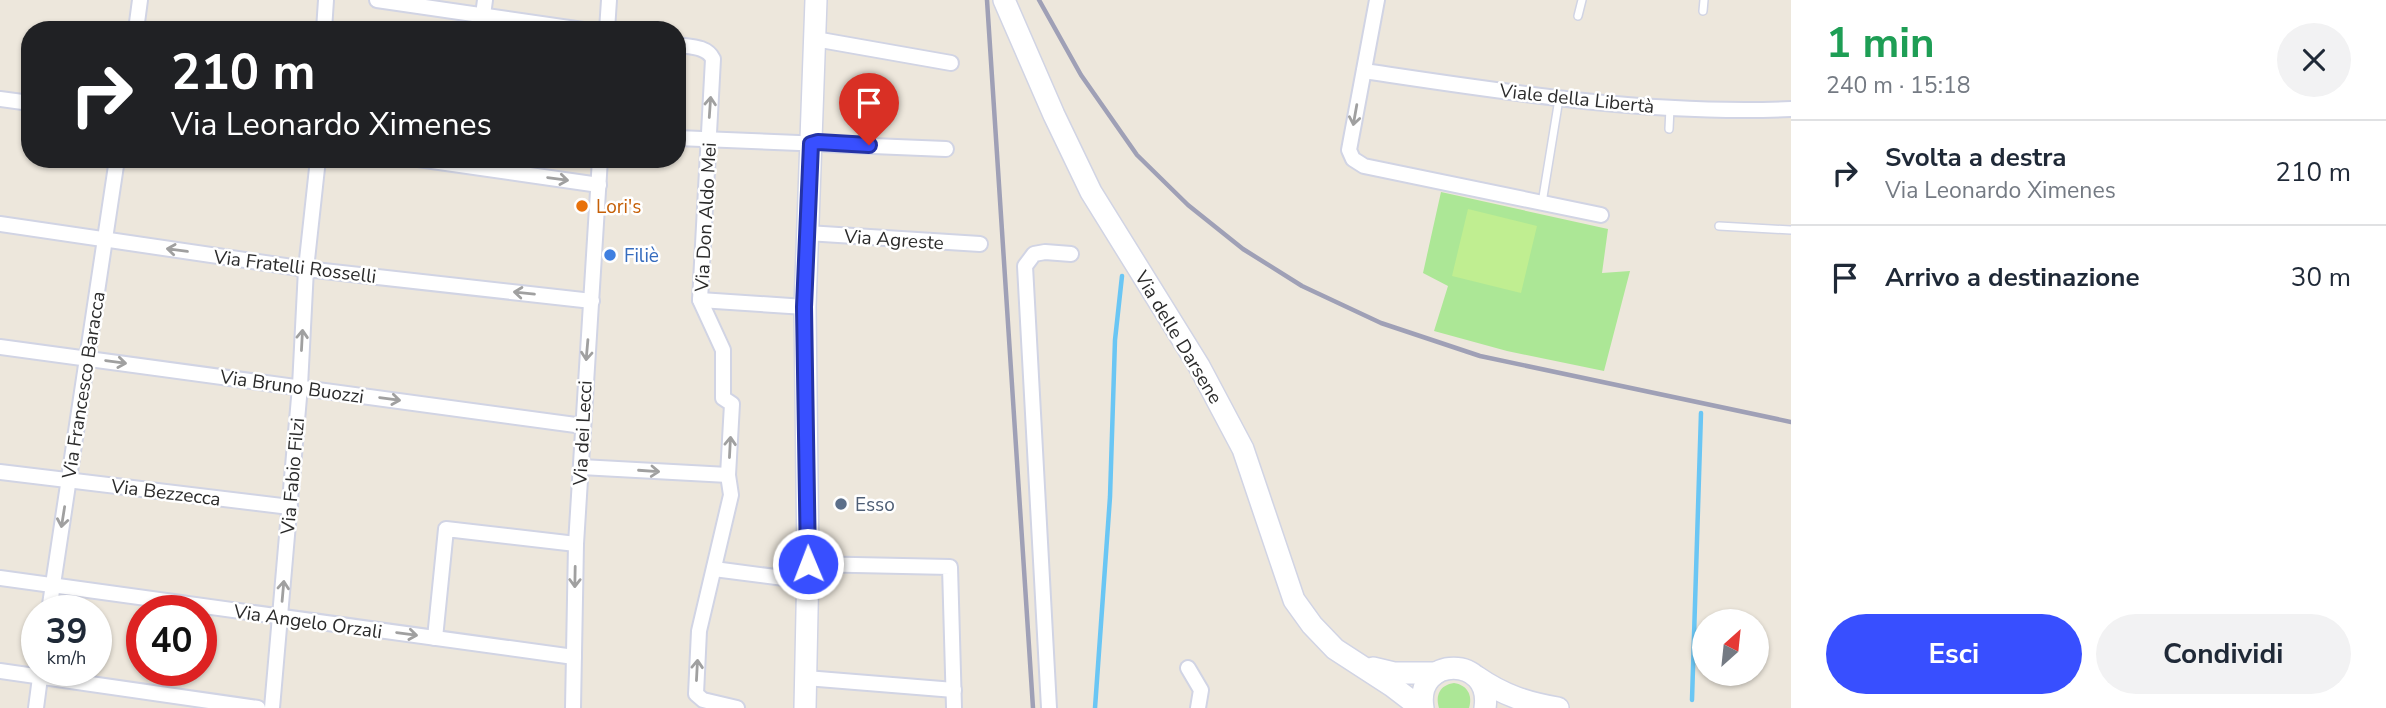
<!DOCTYPE html>
<html lang="it">
<meta charset="utf-8">
<style>
:root{--surface:#fff;--page:#f2f2f3;--text:#1f2937;--muted:#747a83;--line:#e0e1e3;--accent:#384fff}
body{margin:0;font-family:"Nunito Sans",sans-serif;background:var(--page);color:var(--text);height:100vh;display:flex;flex-direction:column;font-size:26px;white-space:nowrap}
*{box-sizing:border-box;margin:0}
p{font-size:23px;color:var(--muted)}
.icon{flex:none;width:38px;height:38px;fill:none;stroke:currentColor;stroke-width:2;stroke-linecap:round;stroke-linejoin:round}
.map{position:relative;flex:1;overflow:hidden}
.panel{display:flex;flex-direction:column;background:var(--surface);width:595px}
.panel>*{flex:none}
.hud{position:absolute;left:21px;top:21px;width:665px;height:147px;border-radius:28px;box-shadow:0 2px 5px #0004;background:#202124;color:#fff;overflow:hidden}
.needle{width:46px;rotate:27deg}
.tools{position:absolute;left:1692px;top:609px;display:grid;gap:14px}
.tools a{display:grid;place-items:center;width:77px;height:77px;border-radius:50%;background:var(--surface);box-shadow:0 2px 5px #0004;font-size:35px}
.speed{position:absolute;left:21px;top:595px;display:flex;gap:14px;font-size:35px;font-weight:700;text-align:center}
.speed>*{display:grid;place-content:center;width:91px;height:91px;border-radius:50%;background:var(--surface);box-shadow:0 2px 5px #0004;line-height:1}
.speed small{font-size:18px;font-weight:400}
.speed .limit{border:10px solid #d22;background:#fff;color:#111}
.pin{position:absolute;display:grid;place-items:center;width:60px;height:60px;color:#fff;margin:-72px -30px;border-radius:50% 50% 50% 0;rotate:-45deg;box-shadow:0 0 7px #0007}
.pin .icon{rotate:45deg}
.me{position:absolute;width:77px;margin:-38px;rotate:359deg;stroke-linejoin:round;filter:drop-shadow(0 0 5px #0008)}
.turn{display:flex;align-items:center;gap:24px;height:147px;padding:0 35px;font-size:32px}
.turn .icon{width:91px;height:91px;stroke-width:2.5}
.turn b{display:block;font-size:49px;line-height:60px}
.round{display:grid;place-items:center;flex:none;width:74px;height:74px;border-radius:37px;background:var(--page)}
.headline{display:flex;align-items:center;justify-content:space-between;height:119px;padding:0 35px}
h1{font-size:42px;font-weight:700;line-height:52px;color:#1e9e55}
.cta{display:flex;gap:14px;margin-top:auto;padding:14px 35px}
.cta a{flex:1;height:80px;border-radius:42px;background:var(--accent);color:#fff;font-size:28px;font-weight:700;line-height:80px;text-align:center}
.cta a+a{background:var(--page);color:var(--text)}
ul{padding:0;list-style:none}
li{display:flex;align-items:center;gap:21px;height:105px;padding:0 35px;border-top:2px solid var(--line)}
li div{flex:1}
li b{display:block;font-size:26px}
li em{font-style:normal}
main{display:flex;flex:1;min-height:0}
.map>svg:first-child{display:block}
.green{fill:#ace796}
.pitch{fill:#c0ee91}
.lines{fill:none;stroke-linecap:round;stroke-linejoin:round}
.stream{stroke:#6ac6f4;stroke-width:4.5}
.lane-casing{stroke:#d1d4e4;stroke-width:10}
.street-casing{stroke:#d1d4e4;stroke-width:18}
.secondary-casing{stroke:#d1d4e4;stroke-width:24}
.lane{stroke:#fff;stroke-width:7}
.street{stroke:#fff;stroke-width:14}
.secondary{stroke:#fff;stroke-width:21}
.rail{stroke:#9fa0b6;stroke-width:4.5}
.oneway{stroke:#a0a0a0}
.route-casing{stroke:#2433a6;stroke-width:18}
.route{stroke:#384fff;stroke-width:12}
.food-dot{fill:#e8710a;stroke:#fff;stroke-width:2.5}
.shop-dot{fill:#3f7fe0;stroke:#fff;stroke-width:2.5}
.service-dot{fill:#5c6f8a;stroke:#fff;stroke-width:2.5}
.labels{text-anchor:middle;stroke-width:5;stroke-linejoin:round;paint-order:stroke}
.street-label{font-size:19px;fill:#2b2b2b;stroke:#fff}
.food-label{font-size:19px;fill:#c56008;stroke:#fff;text-anchor:start}
.shop-label{font-size:19px;fill:#366cbe;stroke:#fff;text-anchor:start}
.service-label{font-size:19px;fill:#4e5e75;stroke:#fff;text-anchor:start}
</style>
<main>
<div class="map">
<svg width="1791" height="708" viewBox="0 0 1791 708">
<rect width="100%" height="100%" fill="#ede7dc"/>
<g class="green">
<path d="M1441,192L1608,229L1602,273L1630,271L1604,371L1507,351L1434,331L1448,286L1423,273Z"/>
<path d="M1454,683C1467,685 1473,695 1469,708H1439C1435,695 1440,685 1454,683Z"/>
</g>
<path class="pitch" d="M1468,209L1537,226L1521,293L1452,276Z"/>
<g class="lines">
<g class="stream">
<path d="M1692,700L1701,413"/>
<path d="M1095,708L1110,497L1115,340L1122,276"/>
</g>
<defs>
<g id="lane">
<path d="M1703,11L1704,0"/>
<path d="M1578,16L1582,0"/>
<path d="M1669,129L1670,108"/>
<path d="M1542,203L1559,99"/>
<path d="M1719,226L1791,230"/>
</g>
<g id="street">
<path d="M377,0L583,30"/>
<path d="M1377,0L1349,150L1353,159L1364,166L1601,215"/>
<path d="M136,30L140,0"/>
<path d="M324,30L326,0"/>
<path d="M481,30L485,0"/>
<path d="M607,30L609,0"/>
<path d="M815,39L951,63"/>
<path d="M677,45C690,47 707,46 713,59L700,300L723,350V398L732,404L728,475L731,495L699,631L696,694L703,700L737,708"/>
<path d="M1364,71C1505,92 1647,115 1791,109"/>
<path d="M0,99L30,103"/>
<path d="M677,138L946,149"/>
<path d="M418,159L599,185"/>
<path d="M0,224L306,269L592,301"/>
<path d="M807,233L980,244"/>
<path d="M700,300L805,307"/>
<path d="M0,347L583,426"/>
<path d="M581,467L728,475"/>
<path d="M0,472L290,507"/>
<path d="M808,564L950,567L954,708"/>
<path d="M714,569L807,581"/>
<path d="M0,578L574,657"/>
<path d="M49,611L117,159"/>
<path d="M435,638L446,529L576,544"/>
<path d="M1188,668L1201,690L1198,708"/>
<path d="M0,671L258,708"/>
<path d="M806,678L954,690"/>
<path d="M36,708L41,670"/>
<path d="M272,708L300,386L306,269L318,159"/>
<path d="M573,708L576,544L600,159"/>
<path d="M1049,708L1025,266L1034,254L1045,252L1071,254"/>
</g>
<g id="secondary">
<path d="M1004,0L1054,115L1091,192L1199,366L1243,449L1294,600L1312,625L1335,649L1392,686L1421,708"/>
<path d="M1373,668L1394,673H1436"/>
<path d="M1477,677C1503,695 1527,703 1558,708"/>
<path d="M805,708L808,564L805,307L816,0"/>
<path d="M1423,708C1414,655 1493,655 1485,708"/>
</g>
</defs>
<use href="#lane" class="lane-casing"/>
<use href="#street" class="street-casing"/>
<use href="#secondary" class="secondary-casing"/>
<use href="#lane" class="lane"/>
<use href="#street" class="street"/>
<use href="#secondary" class="secondary"/>
<g class="rail">
<path d="M987,0L1033,708"/>
<path d="M1039,0L1081,75L1137,155L1188,205L1243,249L1302,286L1381,323L1480,356L1791,422"/>
</g>
</g>
<defs><path id="oneway-shaft" d="M-6 0H5M1.5-3L5.5 0L1.5 3" fill="none" stroke-width="1.6" stroke-linecap="round" stroke-linejoin="round" transform="scale(1.75)"/></defs>
<g class="oneway">
<use href="#oneway-shaft" transform="translate(710 107) rotate(-86)"/>
<use href="#oneway-shaft" transform="translate(1355 115) rotate(100)"/>
<use href="#oneway-shaft" transform="translate(558 179) rotate(8)"/>
<use href="#oneway-shaft" transform="translate(177 250) rotate(-172)"/>
<use href="#oneway-shaft" transform="translate(524 293) rotate(-174)"/>
<use href="#oneway-shaft" transform="translate(302 340) rotate(-87)"/>
<use href="#oneway-shaft" transform="translate(587 350) rotate(95)"/>
<use href="#oneway-shaft" transform="translate(116 362) rotate(8)"/>
<use href="#oneway-shaft" transform="translate(390 399) rotate(8)"/>
<use href="#oneway-shaft" transform="translate(730 447) rotate(-87)"/>
<use href="#oneway-shaft" transform="translate(649 471) rotate(4)"/>
<use href="#oneway-shaft" transform="translate(63 517) rotate(99)"/>
<use href="#oneway-shaft" transform="translate(575 577) rotate(91)"/>
<use href="#oneway-shaft" transform="translate(283 591) rotate(-85)"/>
<use href="#oneway-shaft" transform="translate(407 634) rotate(8)"/>
<use href="#oneway-shaft" transform="translate(697 670) rotate(-87)"/>
</g>
<g class="lines">
<defs>
<path id="route" d="M808,564L804,307L811,144L818,142L869,145"/>
</defs>
<use href="#route" class="route-casing"/>
<use href="#route" class="route"/>
</g>
<circle class="food-dot" cx="582" cy="206" r="7"/>
<circle class="shop-dot" cx="610" cy="255" r="7"/>
<circle class="service-dot" cx="841" cy="504" r="7"/>
<g class="labels">
<g class="street-label">
<text transform="translate(1577 98) rotate(6)" y="7">Viale della Libertà</text>
<text transform="translate(705 217) rotate(-87)" y="7">Via Don Aldo Mei</text>
<text transform="translate(894 239) rotate(4)" y="7">Via Agreste</text>
<text transform="translate(295 266) rotate(7)" y="7">Via Fratelli Rosselli</text>
<text transform="translate(1179 337) rotate(59)" y="7">Via delle Darsene</text>
<text transform="translate(83 385) rotate(-81)" y="7">Via Francesco Baracca</text>
<text transform="translate(292 386) rotate(8)" y="7">Via Bruno Buozzi</text>
<text transform="translate(582 433) rotate(-87)" y="7">Via dei Lecci</text>
<text transform="translate(292 476) rotate(-85)" y="7">Via Fabio Filzi</text>
<text transform="translate(166 492) rotate(7)" y="7">Via Bezzecca</text>
<text transform="translate(308 621) rotate(8)" y="7">Via Angelo Orzali</text>
</g>
<g class="food-label">
<text x="596" y="213">Lori's</text>
</g>
<g class="shop-label">
<text x="624" y="262">Filiè</text>
</g>
<g class="service-label">
<text x="855" y="511">Esso</text>
</g>
</g>
</svg>
<div class="tools">
<a><svg class="needle" viewBox="-14 -14 28 28"><path d="M0-13l5 13h-10z" fill="#e53935"/><path d="M0 13l5-13h-10z" fill="#747a83"/></svg></a>
</div>
<div class="speed"><div>39<small>km/h</small></div><div class="limit">40</div></div>
<div class="pin" style="left:869px;top:145px;background:#d93025"><svg class="icon" aria-label="arrive" viewBox="0 0 24 24"><path d="M6 21V4h12l-3 4 3 4H6"/></svg></div>
<svg class="me" style="left:808px;top:564px" viewBox="-20 -20 40 40"><circle r="17" fill="#384fff" stroke="#fff" stroke-width="3"/><path d="M0-11L8 9 0 5-8 9z" fill="#fff"/></svg>
<div class="hud">
<div class="turn"><svg class="icon" aria-label="right" viewBox="0 0 24 24"><path d="M7 20v-9h11M14 6l5 5-5 5"/></svg><div><b>210 m</b>Via Leonardo Ximenes</div></div>
</div>
</div>
<section class="panel">
<div class="headline"><div><h1>1 min</h1><p>240 m · 15:18</p></div><a class="round"><svg class="icon" aria-label="close" viewBox="0 0 24 24"><path d="M6 6l12 12M18 6L6 18"/></svg></a></div>
<ul>
<li><svg class="icon" aria-label="right" viewBox="0 0 24 24"><path d="M7 20v-9h11M14 6l5 5-5 5"/></svg><div><b>Svolta a destra</b><p>Via Leonardo Ximenes</p></div><em>210 m</em></li>
<li><svg class="icon" aria-label="arrive" viewBox="0 0 24 24"><path d="M6 21V4h12l-3 4 3 4H6"/></svg><div><b>Arrivo a destinazione</b></div><em>30 m</em></li>
</ul>
<div class="cta"><a>Esci</a><a>Condividi</a></div>
</section>
</main>
